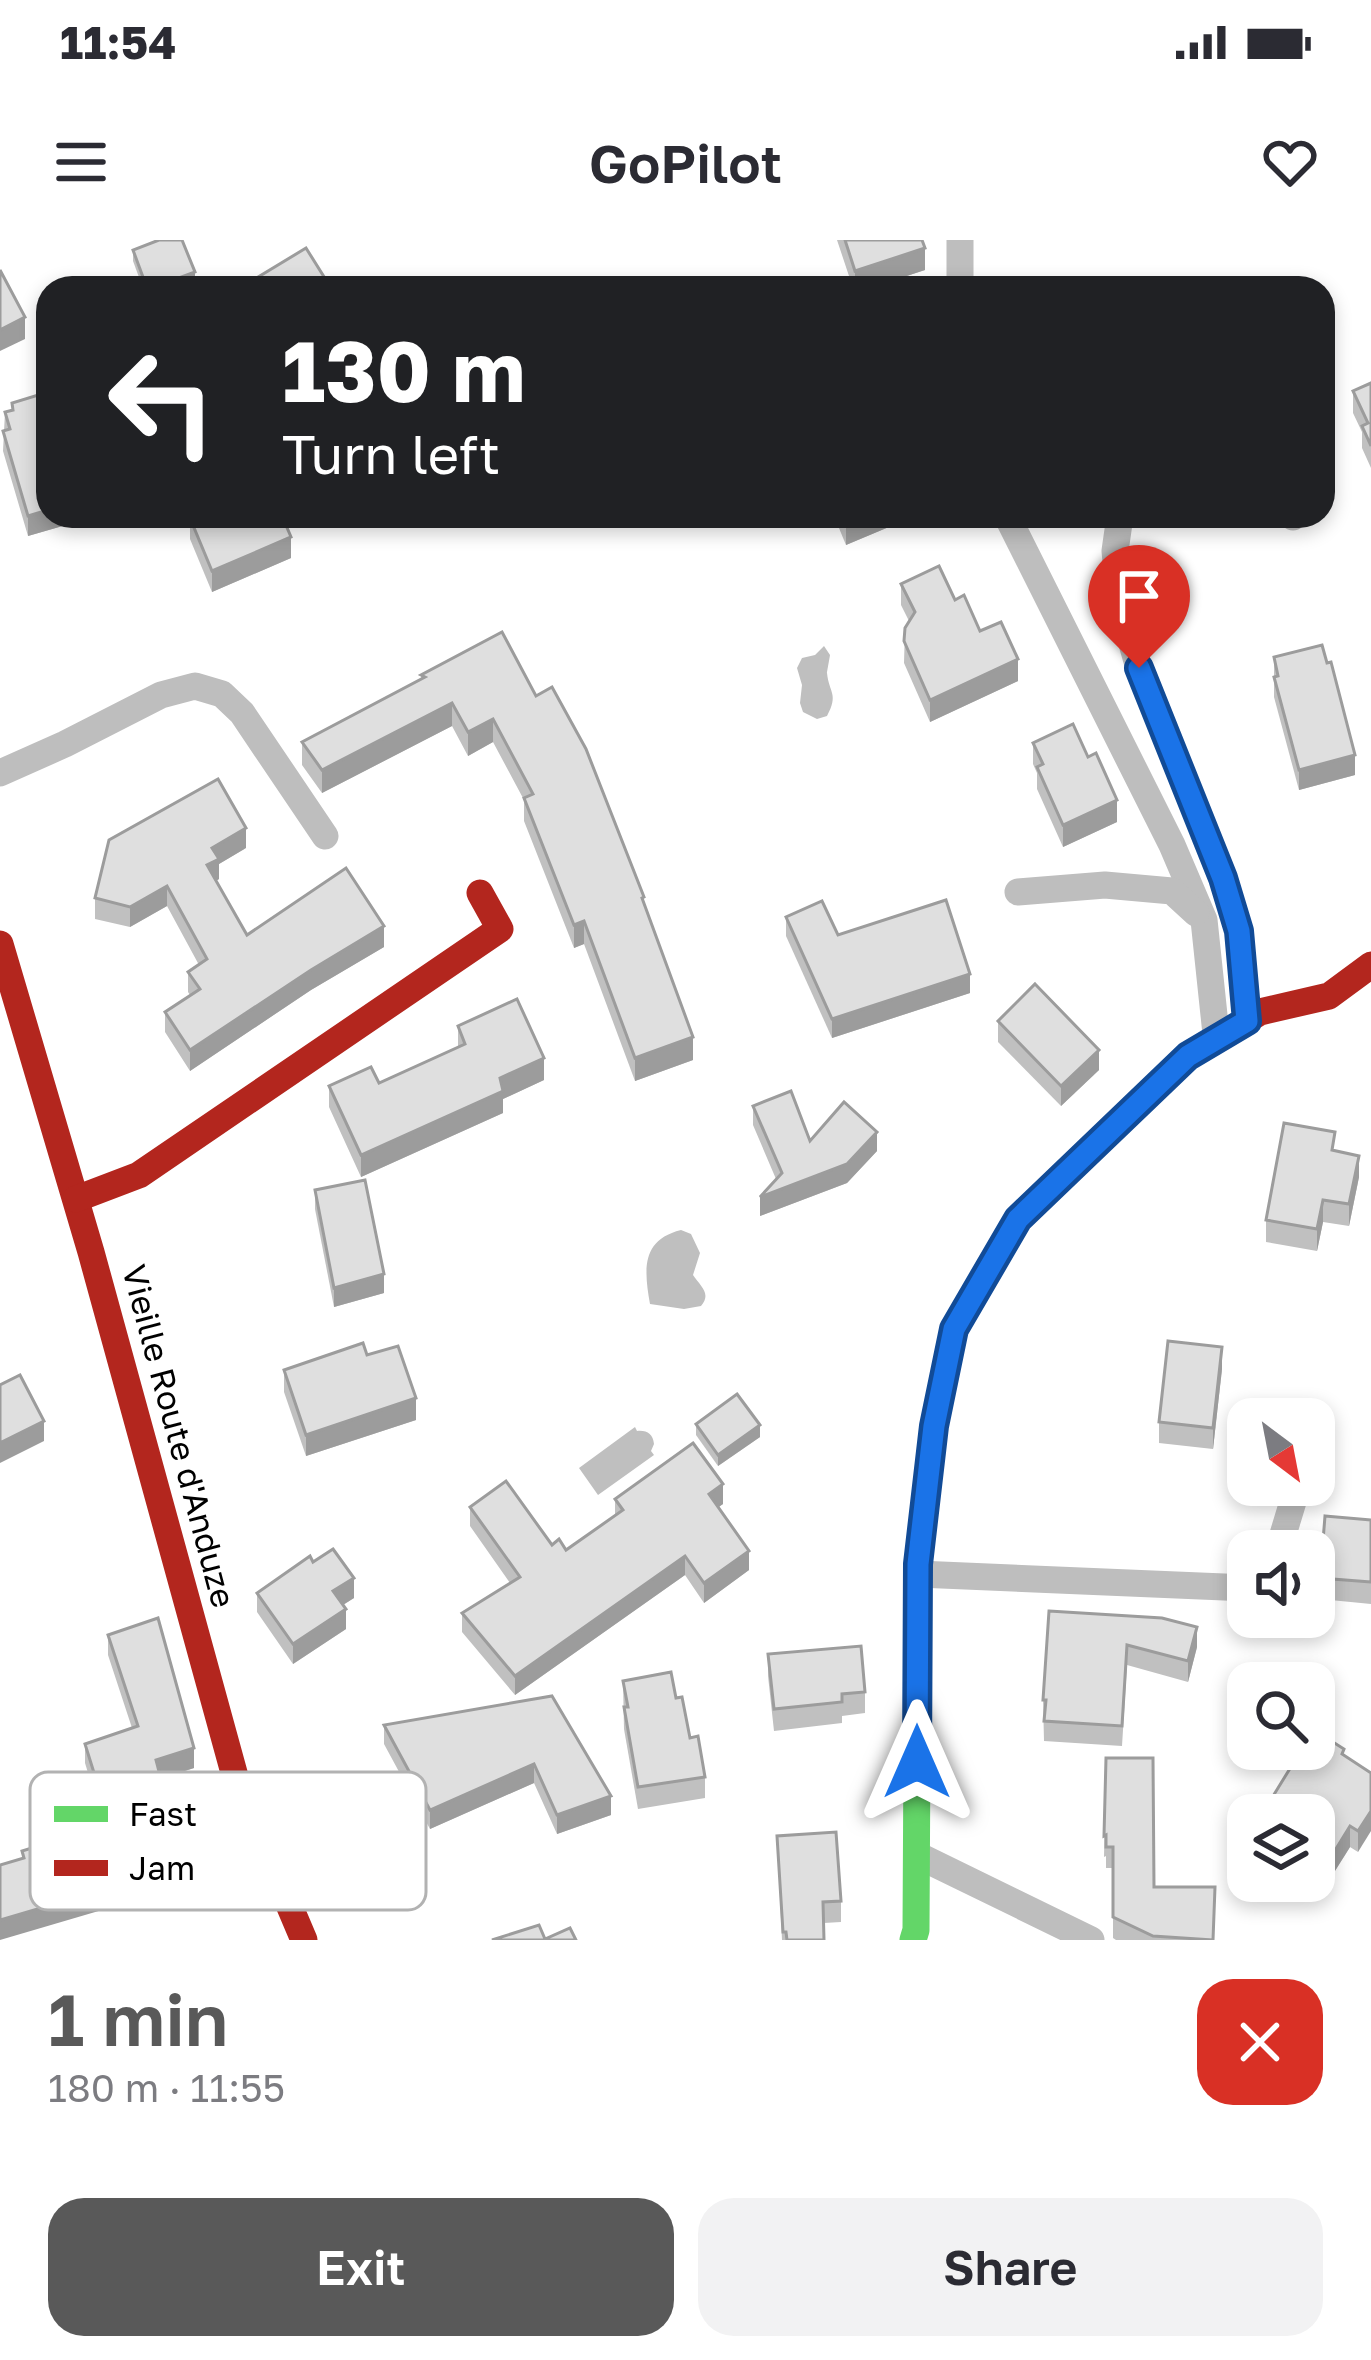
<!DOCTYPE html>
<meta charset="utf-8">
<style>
:root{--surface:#fff;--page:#f2f2f3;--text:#2b2b33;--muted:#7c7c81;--accent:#595959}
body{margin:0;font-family:"Golos Text",sans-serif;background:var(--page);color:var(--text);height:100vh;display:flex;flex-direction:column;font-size:45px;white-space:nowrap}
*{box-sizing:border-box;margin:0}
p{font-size:39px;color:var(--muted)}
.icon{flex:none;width:66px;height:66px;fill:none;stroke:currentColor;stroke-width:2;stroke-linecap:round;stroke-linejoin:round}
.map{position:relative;height:1700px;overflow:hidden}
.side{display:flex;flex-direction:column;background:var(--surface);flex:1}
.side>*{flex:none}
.guide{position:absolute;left:36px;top:36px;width:1299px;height:252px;border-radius:36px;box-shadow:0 6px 18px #0003;background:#202124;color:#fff;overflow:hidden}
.needle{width:78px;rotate:148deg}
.tools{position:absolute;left:1227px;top:1158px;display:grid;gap:24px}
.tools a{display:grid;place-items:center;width:108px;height:108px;border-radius:24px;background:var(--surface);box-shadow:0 6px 18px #0003;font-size:60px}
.pin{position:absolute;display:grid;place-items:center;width:102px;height:102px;color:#fff;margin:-123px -51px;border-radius:50% 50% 50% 0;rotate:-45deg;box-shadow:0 0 12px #0007}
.pin .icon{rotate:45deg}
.me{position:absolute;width:132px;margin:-66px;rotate:0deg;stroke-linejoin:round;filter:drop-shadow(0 0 9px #0008)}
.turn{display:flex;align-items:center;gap:42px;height:252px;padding:0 48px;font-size:54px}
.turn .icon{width:156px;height:156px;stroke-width:2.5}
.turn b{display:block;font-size:84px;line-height:102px}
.round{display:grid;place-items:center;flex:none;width:126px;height:126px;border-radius:36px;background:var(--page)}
.headline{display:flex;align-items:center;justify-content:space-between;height:204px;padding:0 48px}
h1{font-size:72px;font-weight:600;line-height:90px;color:var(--accent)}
.primary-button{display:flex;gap:24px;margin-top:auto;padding:24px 48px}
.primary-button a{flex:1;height:138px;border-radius:36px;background:var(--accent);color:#fff;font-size:48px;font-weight:600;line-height:138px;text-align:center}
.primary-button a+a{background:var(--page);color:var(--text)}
.status{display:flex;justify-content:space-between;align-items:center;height:84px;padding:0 60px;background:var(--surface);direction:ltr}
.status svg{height:33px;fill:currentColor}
header{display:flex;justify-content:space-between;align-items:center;height:156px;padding:0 48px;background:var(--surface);font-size:54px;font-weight:600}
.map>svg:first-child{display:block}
.water{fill:#bfbfbf}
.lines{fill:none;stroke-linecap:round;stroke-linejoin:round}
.lane{stroke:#bebebe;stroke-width:27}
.fast{stroke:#63d668;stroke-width:27}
.jam{stroke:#b3261e;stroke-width:27}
.wall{fill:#c0c0c0}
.shaded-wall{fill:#9c9c9c}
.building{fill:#dfdfdf;stroke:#9c9c9c;stroke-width:3}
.route-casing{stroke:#114b97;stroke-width:30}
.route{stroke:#1a73e8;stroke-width:21}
.labels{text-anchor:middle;stroke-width:10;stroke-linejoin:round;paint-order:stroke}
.street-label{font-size:33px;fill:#000;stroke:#fff}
.key{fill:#fff;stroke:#b2b2b2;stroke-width:3}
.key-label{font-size:33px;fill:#000}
</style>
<div class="status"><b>11:54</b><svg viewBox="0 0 49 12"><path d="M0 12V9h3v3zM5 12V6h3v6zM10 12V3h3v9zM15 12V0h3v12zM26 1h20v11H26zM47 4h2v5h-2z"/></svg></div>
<header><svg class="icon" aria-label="menu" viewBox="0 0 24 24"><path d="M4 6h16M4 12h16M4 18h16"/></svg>GoPilot<svg class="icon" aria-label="heart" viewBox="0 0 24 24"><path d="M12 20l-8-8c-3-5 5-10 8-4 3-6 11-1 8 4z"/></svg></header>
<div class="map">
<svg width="1371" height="1700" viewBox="0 0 1371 1700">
<rect width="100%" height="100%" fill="#fff"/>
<g class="water">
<path d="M824,406L830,415C830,416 827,432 827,433C829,453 839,454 827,476L817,479L803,472L800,463L802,445L797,428L802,418L815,415Z"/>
<path d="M681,990L691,994L700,1013L693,1035C700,1046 712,1053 701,1066L684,1069L650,1064C644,1030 641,1000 681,990Z"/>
<path d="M635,1187L637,1191C647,1190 653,1194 654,1204L651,1211L654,1215L598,1255L579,1228Z"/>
</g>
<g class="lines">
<g class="lane">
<path d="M960,0V48"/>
<path d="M1007,276L1172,605L1204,680L1216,794"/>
<path d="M1120,276L1115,311L1120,362L1139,428L1223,638L1239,691L1246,776"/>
<path d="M1292,276L1293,277"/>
<path d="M0,533L65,504L161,455L195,446L222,454L242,473L325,596"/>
<path d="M1018,652L1105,645L1172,651L1196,673"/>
<path d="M1278,1311L1298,1245"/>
<path d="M918,1334L1248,1348"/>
<path d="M917,1615L1091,1700"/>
</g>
<path class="fast" d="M913,1700L916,1690L918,1324L934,1187L954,1089L1018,978L1072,927"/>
<g class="jam">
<path d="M0,704L91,1012L236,1540L304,1700"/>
<path d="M1072,927L1188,816L1260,772L1329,756L1371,725"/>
<path d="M76,959L139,935L500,689L480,653"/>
</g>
</g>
<g class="wall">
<path d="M837,0H922L925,30L870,48H853Z"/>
<path d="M133,10L195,43L182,48H143L133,21Z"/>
<path d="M1371,143V228L1362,208V192L1353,173V151Z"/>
<path d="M12,163L78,276V278L66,281V285L28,296L3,211L5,172L12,170Z"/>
<path d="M834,276H915L846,305Z"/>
<path d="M190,278L291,318L212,352L190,299Z"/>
<path d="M901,344L955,360L1018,441L930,482L904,423L905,388L909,381L901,365Z"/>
<path d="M502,392L644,664L693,820L635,841L584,704L574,708L524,581V560L493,502L468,516L452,486L322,553L302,525V502L421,439V435Z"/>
<path d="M1274,417L1355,535L1299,550L1274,457Z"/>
<path d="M1033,503L1117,582L1063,607L1037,549V533L1033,524Z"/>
<path d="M246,608L219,624V639L216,641L247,695L384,707L311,750L190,831L165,792V772L190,755L188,752V732L199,725L167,666L130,687L95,679V658Z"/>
<path d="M786,677L838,695L970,753L832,798L786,696Z"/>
<path d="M998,781L1099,830L1061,866L998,802Z"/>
<path d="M458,786L544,840L503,859V873L361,937L329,867V846L379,843L458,807Z"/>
<path d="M753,866L810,901L877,911L847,943L760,976L776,939L753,885Z"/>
<path d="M1335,910L1359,937L1349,986L1323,982L1317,1011L1266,1002V980Z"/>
<path d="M315,950L384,1053L334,1067L315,969Z"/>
<path d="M367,1115L416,1180L306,1216L284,1152V1130Z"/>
<path d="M1222,1129L1213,1209L1159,1203V1182Z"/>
<path d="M696,1184L760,1197L718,1226L696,1195Z"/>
<path d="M615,1259L723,1264L718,1267L749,1330L704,1363L685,1335L515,1455L462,1392V1373L510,1343L470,1286V1267L566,1310L615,1275Z"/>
<path d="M1371,1280V1364L1320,1359V1338Z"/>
<path d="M313,1322L354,1358L343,1365L346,1389L293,1424L257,1372V1353Z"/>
<path d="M1049,1371L1197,1407L1188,1442L1127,1425L1122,1506L1044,1501L1043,1460Z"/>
<path d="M108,1395L194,1528L161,1539L185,1651L137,1665L136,1660L22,1618V1611L104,1585L85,1523V1504L132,1488L108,1415Z"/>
<path d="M768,1414L865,1452V1473L842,1476V1483L774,1491L768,1436Z"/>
<path d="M623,1441L676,1458L705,1537V1558L638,1569L624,1489Z"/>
<path d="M552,1456L611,1575L557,1594L534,1543L430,1589L384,1504V1485Z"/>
<path d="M1344,1516L1371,1533L1358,1612L1350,1607L1323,1650L1308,1641H1314V1575H1270V1561Z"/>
<path d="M1106,1518L1154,1647L1214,1700H1116L1113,1698V1628H1106V1616L1104,1617Z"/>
<path d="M777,1596L841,1661V1682L824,1683V1700H782Z"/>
</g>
<g class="shaded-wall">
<path d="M925,8V30L870,48H855V31Z"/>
<path d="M195,32V43L182,48H152Z"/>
<path d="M25,77V99L0,111V90Z"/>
<path d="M48,270V276H78V278L66,281V285L28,296V276Z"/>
<path d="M865,276H915L846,305V284Z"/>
<path d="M291,297V318L212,352V331Z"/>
<path d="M1018,419V441L930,482V460Z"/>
<path d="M452,463V486L322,553V530Z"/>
<path d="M493,479V502L468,516V492Z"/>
<path d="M1355,515V535L1299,550V530Z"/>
<path d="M1117,560V582L1063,607V585Z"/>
<path d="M246,588V608L219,624V639L207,646V625L212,608Z"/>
<path d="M167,646V666L130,687V667Z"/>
<path d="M584,681V704L574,708V685Z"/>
<path d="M384,686V707L311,750L190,831V810L311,730Z"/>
<path d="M970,734V753L832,798V779Z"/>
<path d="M693,797V820L635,841V818Z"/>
<path d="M1099,810V830L1061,866V846Z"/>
<path d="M544,818V840L503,859V873L361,937V915L500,838Z"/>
<path d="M877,892V911L847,943L760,976V957Z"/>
<path d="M1359,916V937L1349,986V964Z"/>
<path d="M1323,960V982L1317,1011V989Z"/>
<path d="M384,1034V1053L334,1067V1048Z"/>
<path d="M1222,1107V1129L1213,1209V1188Z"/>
<path d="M416,1158V1180L306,1216V1195Z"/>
<path d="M44,1181V1201L0,1223V1203Z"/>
<path d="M760,1185V1197L718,1226V1215Z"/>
<path d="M723,1244V1264L709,1274V1254Z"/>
<path d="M749,1311V1330L704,1363V1343Z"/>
<path d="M685,1316V1335L515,1455V1436Z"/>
<path d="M354,1338V1358L333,1371V1351Z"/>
<path d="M346,1369V1389L293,1424V1404Z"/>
<path d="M1197,1387V1407L1188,1442V1421Z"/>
<path d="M194,1508V1528L156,1540V1520Z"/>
<path d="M534,1524V1543L430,1589V1570Z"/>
<path d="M611,1556V1575L557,1594V1575Z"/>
<path d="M1371,1571V1591L1358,1612V1591Z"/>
<path d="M1350,1586V1607L1323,1650V1630Z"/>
<path d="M185,1631V1651L137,1665V1645Z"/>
<path d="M136,1640V1660L0,1700V1680Z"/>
</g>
<g class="building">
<path d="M159,0H182L195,32L152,48H147L133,10Z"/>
<path d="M845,0H922L925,8L855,31Z"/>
<path d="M306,8L331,48H246L245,45Z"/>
<path d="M0,30L25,77L0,90Z"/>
<path d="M1371,143V206L1362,186L1368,183L1353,151Z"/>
<path d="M48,152V270L28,276L3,191L10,189L5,172L13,170L12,163Z"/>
<path d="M193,276H282L291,297L212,331L190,278Z"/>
<path d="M842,276H865L846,284Z"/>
<path d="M939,326L955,360L964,355L980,391L1001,382L1018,419L930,460L904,401L905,388L915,372L901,344Z"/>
<path d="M502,392L536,456L552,447L586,509L644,657L642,658L693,797L635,818L584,681L574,685L524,558L533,554L493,479L468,492L452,463L322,530L302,502L425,437L421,435Z"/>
<path d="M1322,405L1327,423L1331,422L1355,515L1299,530L1274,437L1278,436L1274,417Z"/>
<path d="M1073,484L1088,517L1096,513L1117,560L1063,585L1037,527L1043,524L1033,503Z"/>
<path d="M218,539L246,588L212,608L219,619L207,625L247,695L346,628L384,686L311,730L190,810L165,772L200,749L188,732L207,719L167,646L130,667L95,658L109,600Z"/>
<path d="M946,660L970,734L832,779L786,677L822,661L838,695Z"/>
<path d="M1035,744L1099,810L1061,846L998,781Z"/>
<path d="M517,759L544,818L500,838L503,851L361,915L329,846L371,827L379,843L465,804L458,786Z"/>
<path d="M791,851L810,901L844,862L877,892L847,924L760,957L782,933L753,866Z"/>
<path d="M1284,883L1335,892L1332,910L1359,916L1349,964L1323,960L1317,989L1266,980Z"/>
<path d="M365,940L384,1034L334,1048L315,950Z"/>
<path d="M1168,1101L1222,1107L1213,1188L1159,1182Z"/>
<path d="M363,1103L367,1115L398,1106L416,1158L306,1195L284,1130Z"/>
<path d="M20,1135L44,1181L0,1203V1145Z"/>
<path d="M737,1154L760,1185L718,1215L696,1184Z"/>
<path d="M693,1203L723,1244L709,1254L749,1311L704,1343L685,1316L515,1436L462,1373L520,1337L470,1267L506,1241L552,1305L559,1299L566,1310L623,1270L615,1259Z"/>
<path d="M1325,1276L1371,1280V1342L1320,1338Z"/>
<path d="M333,1309L354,1338L333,1351L346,1369L293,1404L257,1353L310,1316L313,1322Z"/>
<path d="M1049,1371L1162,1378L1197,1387L1188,1421L1127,1405L1122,1486L1044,1481L1046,1460H1043Z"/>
<path d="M158,1378L194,1508L156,1520L185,1631L137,1645L136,1640L0,1680V1625L24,1618L22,1611L110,1584L85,1504L138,1486L108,1395Z"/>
<path d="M861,1406L865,1452L842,1454V1462L774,1469L768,1414Z"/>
<path d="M671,1432L676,1458L682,1457L690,1498L698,1496L705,1537L638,1547L624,1467H628L623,1441Z"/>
<path d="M552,1456L611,1556L557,1575L534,1524L430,1570L384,1485Z"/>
<path d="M1314,1490L1344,1509L1342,1514L1371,1533V1571L1358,1591L1350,1586L1323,1630L1314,1624V1575H1294L1270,1561L1302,1509H1314Z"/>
<path d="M1106,1518H1153L1154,1647H1215L1213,1700L1153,1696L1113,1677V1607H1106V1595L1104,1596Z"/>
<path d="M836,1592L841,1661L823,1662L824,1700H787L786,1692H783L777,1596Z"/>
<path d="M539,1685L545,1699L570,1688L576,1700H492Z"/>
</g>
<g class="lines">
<defs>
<path id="route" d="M917,1522L918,1324L934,1186L954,1089L1018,979L1188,816L1247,781L1239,691L1223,638L1139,428"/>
</defs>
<use href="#route" class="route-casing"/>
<use href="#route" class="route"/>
</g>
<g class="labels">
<g class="street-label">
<text transform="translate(179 1196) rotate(75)" y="12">Vieille Route d'Anduze</text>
</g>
</g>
<rect x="30" y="1532" width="396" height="138" rx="18" class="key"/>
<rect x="54" y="1566" width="54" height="16" fill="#63d668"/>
<rect x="54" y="1620" width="54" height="16" fill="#b3261e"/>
<g class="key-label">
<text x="129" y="1586">Fast</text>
<text x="129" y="1640">Jam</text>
</g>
</svg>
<div class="tools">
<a><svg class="needle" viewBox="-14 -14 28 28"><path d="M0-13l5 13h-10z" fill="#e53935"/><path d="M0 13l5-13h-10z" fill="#7c7c81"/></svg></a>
<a><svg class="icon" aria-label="sound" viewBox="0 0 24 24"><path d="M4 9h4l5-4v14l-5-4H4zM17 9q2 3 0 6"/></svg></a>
<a><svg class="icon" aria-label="search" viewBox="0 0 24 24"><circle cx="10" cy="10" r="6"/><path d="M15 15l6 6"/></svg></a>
<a><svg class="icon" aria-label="layers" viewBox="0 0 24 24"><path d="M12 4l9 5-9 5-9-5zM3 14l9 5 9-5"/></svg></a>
</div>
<div class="pin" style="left:1139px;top:428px;background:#d93025"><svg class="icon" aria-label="arrive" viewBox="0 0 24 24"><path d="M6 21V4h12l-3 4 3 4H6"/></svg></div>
<svg class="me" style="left:917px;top:1522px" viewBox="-20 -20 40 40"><path d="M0-17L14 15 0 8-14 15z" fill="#1a73e8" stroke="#fff" stroke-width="4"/></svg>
<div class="guide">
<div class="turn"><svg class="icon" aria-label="left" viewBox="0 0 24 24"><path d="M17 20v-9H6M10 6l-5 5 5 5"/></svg><div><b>130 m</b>Turn left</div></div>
</div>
</div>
<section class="side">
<div class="headline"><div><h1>1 min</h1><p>180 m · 11:55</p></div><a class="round" style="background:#d93025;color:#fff"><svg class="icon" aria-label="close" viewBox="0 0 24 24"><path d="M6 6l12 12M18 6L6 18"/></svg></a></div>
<div class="primary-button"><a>Exit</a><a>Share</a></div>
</section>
